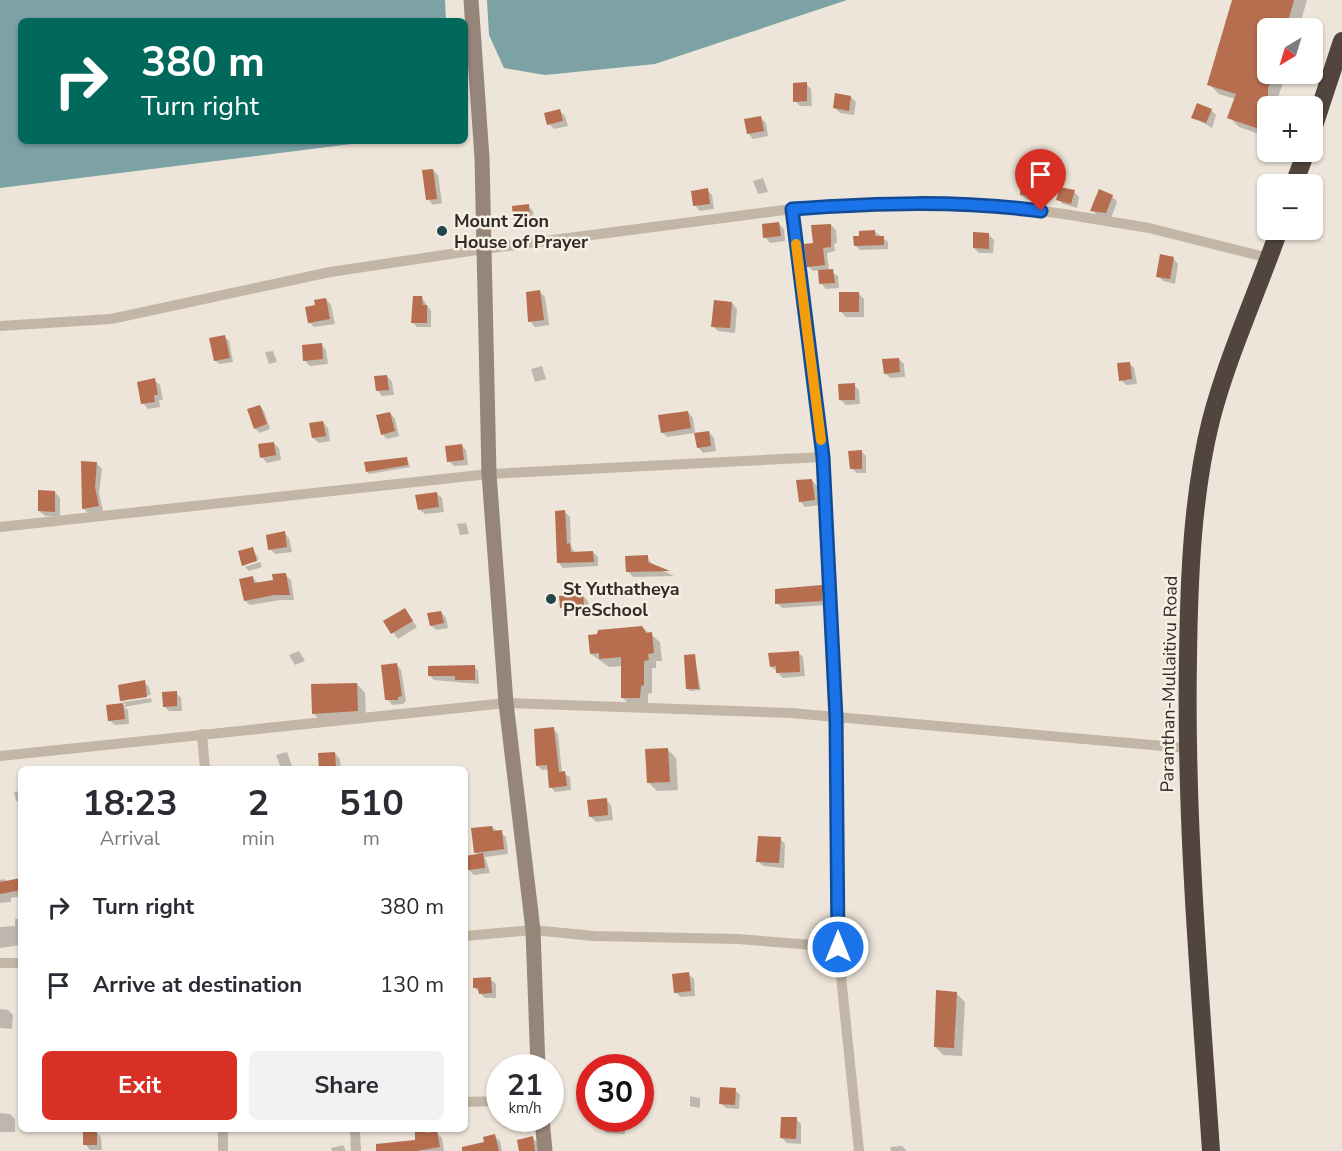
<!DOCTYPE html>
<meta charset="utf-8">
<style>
:root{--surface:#fff;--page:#f2f2f3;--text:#2b2b33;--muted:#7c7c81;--accent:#d93025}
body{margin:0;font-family:"Nunito Sans",sans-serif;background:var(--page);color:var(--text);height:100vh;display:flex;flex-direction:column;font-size:22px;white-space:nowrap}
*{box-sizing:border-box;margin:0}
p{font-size:20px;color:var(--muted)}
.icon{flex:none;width:33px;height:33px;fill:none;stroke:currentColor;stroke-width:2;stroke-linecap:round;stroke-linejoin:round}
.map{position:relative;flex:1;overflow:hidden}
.sheet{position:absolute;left:18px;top:766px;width:450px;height:366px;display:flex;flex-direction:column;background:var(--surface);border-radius:9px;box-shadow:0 2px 4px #0004}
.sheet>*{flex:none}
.hud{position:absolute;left:18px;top:18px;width:450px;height:126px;border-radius:9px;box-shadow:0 2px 4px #0004;background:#00695c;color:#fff;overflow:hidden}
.needle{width:39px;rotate:218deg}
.controls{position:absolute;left:1257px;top:18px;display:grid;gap:12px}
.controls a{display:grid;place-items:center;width:66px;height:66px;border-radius:9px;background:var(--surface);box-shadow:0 2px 4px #0004;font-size:30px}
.speed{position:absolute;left:486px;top:1054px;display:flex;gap:12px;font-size:30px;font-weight:700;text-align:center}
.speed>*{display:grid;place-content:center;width:78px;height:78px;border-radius:50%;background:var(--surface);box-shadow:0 2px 4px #0004;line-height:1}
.speed small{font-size:15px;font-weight:400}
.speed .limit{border:9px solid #d22;background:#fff;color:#111}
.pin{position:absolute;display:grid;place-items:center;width:51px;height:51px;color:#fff;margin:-62px -26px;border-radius:50% 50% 50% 0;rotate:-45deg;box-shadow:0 0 6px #0007}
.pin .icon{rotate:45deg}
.me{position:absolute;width:66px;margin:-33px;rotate:0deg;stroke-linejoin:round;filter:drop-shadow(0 0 4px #0008)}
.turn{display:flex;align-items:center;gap:21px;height:126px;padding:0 24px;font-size:27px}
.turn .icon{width:78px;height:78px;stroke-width:2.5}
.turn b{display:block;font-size:42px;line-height:51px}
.eta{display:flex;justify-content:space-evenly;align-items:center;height:102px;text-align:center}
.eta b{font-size:36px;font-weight:700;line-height:42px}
.button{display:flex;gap:12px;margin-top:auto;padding:12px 24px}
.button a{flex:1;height:69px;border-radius:9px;background:var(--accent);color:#fff;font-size:24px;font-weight:700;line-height:69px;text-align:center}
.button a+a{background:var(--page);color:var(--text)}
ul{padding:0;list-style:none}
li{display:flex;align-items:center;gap:18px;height:78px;padding:0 24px}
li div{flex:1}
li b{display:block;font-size:22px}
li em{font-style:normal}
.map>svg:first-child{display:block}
.water{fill:#7ca2a6}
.shadow{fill:#0003}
.building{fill:#b66e4e}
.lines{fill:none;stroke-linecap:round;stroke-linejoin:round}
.street{stroke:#c3b6a7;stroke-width:10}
.secondary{stroke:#968579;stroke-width:15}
.highway{stroke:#51453e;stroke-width:18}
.route-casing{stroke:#114b97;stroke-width:15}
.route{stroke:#1a73e8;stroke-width:10}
.slow{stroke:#f59e0b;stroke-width:10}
.poi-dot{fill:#21474d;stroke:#f6efe4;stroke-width:2}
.labels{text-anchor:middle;stroke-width:5;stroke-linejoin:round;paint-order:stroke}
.poi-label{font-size:18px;font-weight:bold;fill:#312a26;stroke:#f6efe4;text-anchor:start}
.street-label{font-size:18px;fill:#312a26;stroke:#f6efe4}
</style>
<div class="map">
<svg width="1342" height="1151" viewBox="0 0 1342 1151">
<rect width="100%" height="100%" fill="#ede5d9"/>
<g class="water">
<path d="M0,0H445L446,21H21V141H375L0,188Z"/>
<path d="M487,0H847L655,64L545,75L504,68L489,35Z"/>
</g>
<g class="shadow">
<path d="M1234,0H1307L1299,28H1268V74H1286L1275,106H1268V137L1239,127L1229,117L1235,99L1219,94L1209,84Z"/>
<path d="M806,84L811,89L812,106H800L795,101Z"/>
<path d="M851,97L856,102L854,115L840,113L835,108Z"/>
<path d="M1211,110L1216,115L1212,128L1193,117Z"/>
<path d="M560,111L565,116L568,126L554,129L549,124Z"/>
<path d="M760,117L766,123L768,136L753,139L748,133Z"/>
<path d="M433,170L438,175L442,203L433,205L428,199Z"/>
<path d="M763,178L768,192L758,194L753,181Z"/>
<path d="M1039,183L1045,189L1044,202L1027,200L1021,195Z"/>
<path d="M707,190L712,195L714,209L700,211L695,205Z"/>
<path d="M1074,192L1079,197L1077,208L1063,204L1058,199Z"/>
<path d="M1112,196L1117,202L1111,218L1097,215L1092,210Z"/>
<path d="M528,206L533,211L534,222L520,224L514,218Z"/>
<path d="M778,223L784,229L785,241L770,243L765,237Z"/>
<path d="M831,225L836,230L837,243L834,244L835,251L827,253L829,271L838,276L839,288L826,289L821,283L820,270L813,271L808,266L814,245Z"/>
<path d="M874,231L888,242V249L860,250L855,245Z"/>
<path d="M988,234L994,240L993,253H979L974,248Z"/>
<path d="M1173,258L1178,264L1175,284L1163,281L1158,276Z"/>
<path d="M540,292L545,297L549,325L535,327L530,321Z"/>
<path d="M859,294L864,299V317H846L840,311Z"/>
<path d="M422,298L431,311V327H417L412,322Z"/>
<path d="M326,299L331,305L335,324L314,327L309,322L317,306Z"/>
<path d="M732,303L737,309L735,333L718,331L713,326Z"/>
<path d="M225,337L229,341L233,362L219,364L215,360Z"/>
<path d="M321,344L326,350L328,364L310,366L305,361Z"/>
<path d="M273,351L277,362L269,364L265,352Z"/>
<path d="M899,359L904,364L905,377L890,378L885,373Z"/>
<path d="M1129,363L1134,368L1137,384L1126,385L1121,380Z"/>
<path d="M542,366L546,379L535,382L531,369Z"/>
<path d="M387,376L392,382L394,395L382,396L377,390Z"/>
<path d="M154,380L160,385L163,400H159L160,407L148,409L143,403Z"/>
<path d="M854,385L859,390L860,404L846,405L840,400Z"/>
<path d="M260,406L264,411L270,429L260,433L255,428Z"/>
<path d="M688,412L693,418L695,433L667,437L662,432Z"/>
<path d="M390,413L395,419L399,436L387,439L382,434Z"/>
<path d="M323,422L328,428L330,441L319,443L313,438Z"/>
<path d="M709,432L714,438L716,451L703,453L698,447Z"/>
<path d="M273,443L279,448L281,460L267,463L262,457Z"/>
<path d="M461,445L466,450L468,465L454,466L449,461Z"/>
<path d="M861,451L866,456V473H857L852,469Z"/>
<path d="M407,458L410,467L369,474L367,472Z"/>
<path d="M97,464L102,469L99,493L103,511L89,514L83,508Z"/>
<path d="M812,480L817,486L819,505L805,507L800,501Z"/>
<path d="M55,492L60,498V516H45L39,511Z"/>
<path d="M436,493L442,498L444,512L425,514L419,509Z"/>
<path d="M565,512L570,517L571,546L575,553L593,552L598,557V566L563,568L559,563Z"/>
<path d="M466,523L469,534L460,535L457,524Z"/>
<path d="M284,533L289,538L292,552L275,554L270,549Z"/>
<path d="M252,548L259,559L245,564V566L244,565Z"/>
<path d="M647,556L653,566L674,576L633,577L628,571Z"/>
<path d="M260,562L262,567L249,571L245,567Z"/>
<path d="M285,575L291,580L294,600H280L250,605L245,600L252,577L257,582H274Z"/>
<path d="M821,587L827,592V605L782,608L777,603Z"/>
<path d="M583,596L588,601L589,611L566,612L561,607Z"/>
<path d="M405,609L417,627L398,639L385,621Z"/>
<path d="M441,612L446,618L448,628L436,630L431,625Z"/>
<path d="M642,627L660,642L662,661H656V668H652V693L648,694V706H631L622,697V666L609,667L591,654Z"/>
<path d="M299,651L305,661L295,665L289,655Z"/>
<path d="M798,652L803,657L805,676L783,678L771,666Z"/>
<path d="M694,655L701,690L690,691L688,689Z"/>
<path d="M396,664L401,670L406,701L403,704L392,705L387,699Z"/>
<path d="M474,666L478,671L479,684L434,680L430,676Z"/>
<path d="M144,682L149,687L151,695L124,699V702L151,698L152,702L124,707L128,710L129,724L115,725L109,720L108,707L126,705L122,701Z"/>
<path d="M357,684L365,693L366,719L322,722L314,714Z"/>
<path d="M176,693L181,698L182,711H169L164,706Z"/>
<path d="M553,729L558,734L562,773L570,777L571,790L555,792L551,787L549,769L542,770L537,765Z"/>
<path d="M668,750L676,758L678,790L657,791L649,783Z"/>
<path d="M287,752L292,766L281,768L276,755Z"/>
<path d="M335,753L340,759L341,770H322L320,768Z"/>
<path d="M21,791V806L16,800L14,792Z"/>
<path d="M606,800L611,805L613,820L596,822L590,816Z"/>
<path d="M492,827L506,837L508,854L485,857L490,873L474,875L469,870L478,855L475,852Z"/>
<path d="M780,839L785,844L784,868L763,866L758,861Z"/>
<path d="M4,879L7,883L21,880V896L11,898V902L0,903V880Z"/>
<path d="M15,919H21V945L0,948V927L15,926Z"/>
<path d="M688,974L694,979L695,996L681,997L675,992Z"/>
<path d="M490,979L496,984V998H485L475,988Z"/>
<path d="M956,993L965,1002L962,1056L943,1055L935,1046Z"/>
<path d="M0,1009L8,1010L13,1015L12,1029L0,1028Z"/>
<path d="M735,1090L740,1095L739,1109L726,1108L720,1103Z"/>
<path d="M690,1096L700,1098V1108L690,1106Z"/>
<path d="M0,1113L10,1114L15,1119V1132H0Z"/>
<path d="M600,1119H624L625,1134L606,1133L601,1128Z"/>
<path d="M796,1119L801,1124V1144L787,1143L782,1138Z"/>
<path d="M417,1130L437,1133L442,1138L444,1151H390L417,1141Z"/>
<path d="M96,1132L101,1137L102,1150H90L85,1144Z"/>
<path d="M494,1136L500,1141L502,1151H483Z"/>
<path d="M532,1138L538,1143L540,1151H521Z"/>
<path d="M343,1145L346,1151H332L331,1148Z"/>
<path d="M902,1146L907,1151H891L890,1147Z"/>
</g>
<g class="building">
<path d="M1232,0H1294L1286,28H1268V74H1272L1268,89V132L1227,118L1236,94L1207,85Z"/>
<path d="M807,82V101L793,102V83Z"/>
<path d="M835,93L851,96L849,111L833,108Z"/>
<path d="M1197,103L1212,109L1206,123L1191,118Z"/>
<path d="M560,109L563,121L547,125L544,113Z"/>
<path d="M761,116L764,131L747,134L744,119Z"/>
<path d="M433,169L437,199L426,200L422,170Z"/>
<path d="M1021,180L1040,182L1039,197L1020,195Z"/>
<path d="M1060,187L1075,190L1071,204L1056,200Z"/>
<path d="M708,188L710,204L693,206L691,191Z"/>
<path d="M1099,189L1113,195L1106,213L1090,211Z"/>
<path d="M529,204L530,218L513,219L512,206Z"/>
<path d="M779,222L781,236L763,238L762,224Z"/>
<path d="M831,224V247L823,248L825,265L807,267L804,244L813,243L811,225Z"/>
<path d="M875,230V236H884V245L854,246L853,236H859V231Z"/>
<path d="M973,232L989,233V249L973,248Z"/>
<path d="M1160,254L1174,257L1170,279L1156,277Z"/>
<path d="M833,269L835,283L819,284L818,270Z"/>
<path d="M540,290L544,320L528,322L526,292Z"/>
<rect x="839" y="292" width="20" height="20"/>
<path d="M413,296H422L423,305H427V323H411Z"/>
<path d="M326,298L330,319L308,323L305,307L315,305L314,300Z"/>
<path d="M714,300L732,302L730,328L711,327Z"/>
<path d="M225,335L230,358L214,361L209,338Z"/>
<path d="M322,343L323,359L303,361L302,345Z"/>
<path d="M899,358L900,372L884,374L882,359Z"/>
<path d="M1130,362L1132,379L1119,381L1117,363Z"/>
<path d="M387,375L389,390L376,391L374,376Z"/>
<path d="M155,378L158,395H154L155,402L141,404L137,382Z"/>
<path d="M855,383V400H839L838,384Z"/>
<path d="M260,405L267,424L254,429L247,409Z"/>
<path d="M688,411L691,428L661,433L658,415Z"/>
<path d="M390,412L395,431L381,435L376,415Z"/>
<path d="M323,421L326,436L312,438L309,423Z"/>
<path d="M709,431L711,446L697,448L694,433Z"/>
<path d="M274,442L276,455L260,458L258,444Z"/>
<path d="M462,444L464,460L447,462L445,446Z"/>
<path d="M862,450V469H850L848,451Z"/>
<path d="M407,457L408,465L366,472L364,462Z"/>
<path d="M81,461L97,462L95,487L99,506L82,509Z"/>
<path d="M812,479L815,500L799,502L796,480Z"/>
<path d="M38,490L55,491V512L38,511Z"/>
<path d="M437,492L439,507L418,510L415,495Z"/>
<path d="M565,510L567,544L570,543L571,552L593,551L594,562L557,563L555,511Z"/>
<path d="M285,531L287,547L268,550L266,535Z"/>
<path d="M253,547L257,561L242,566L238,551Z"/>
<path d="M648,555V562L670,571L626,572L625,556Z"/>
<path d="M286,573L290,595H274L244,601L239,579L253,576L254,583L273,580L272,574Z"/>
<path d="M822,585V601L775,604V589Z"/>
<path d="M583,594L584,606L560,608L559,596Z"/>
<path d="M405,608L413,621L391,634L383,621Z"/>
<path d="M441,611L444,623L430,626L427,613Z"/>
<path d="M642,626L646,633L652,632L654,653L648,654L649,660L644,661V685L641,686L640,698H621V657L599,659V653L590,654L588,635L597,634L598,630Z"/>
<path d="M799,651L800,672L776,673V666L770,667L768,653Z"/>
<path d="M695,654L699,689H686L684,655Z"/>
<path d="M397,663L402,696L398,697V700H385L381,665Z"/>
<path d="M475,665V680H455V676H428V666Z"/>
<path d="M145,680L147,697L120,701L118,685Z"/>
<path d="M357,683L358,711L312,714L311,684Z"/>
<path d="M177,691V706L163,707L162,692Z"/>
<path d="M123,703L125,719L108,721L106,705Z"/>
<path d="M554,727L559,772L565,771L567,786L549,788L547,765L536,766L534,729Z"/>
<path d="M668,748L670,782L647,783L645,749Z"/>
<path d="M335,752L336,768L319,769L318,753Z"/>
<path d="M607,798L608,815L589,817L587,800Z"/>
<path d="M492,826L493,831L502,830L504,849L474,853L471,828Z"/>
<path d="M758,836L781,837L779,863L756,862Z"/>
<path d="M483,853L485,868L468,870L465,856Z"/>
<path d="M21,878V890L0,894V882Z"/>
<path d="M689,972L691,991L674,993L672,974Z"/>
<path d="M491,977L492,993L479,994L478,988H473V978Z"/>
<path d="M936,990L957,992L954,1048L934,1047Z"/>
<path d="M720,1087L736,1088L735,1105L719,1104Z"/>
<path d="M781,1117H797L796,1139L780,1138Z"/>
<rect x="83" y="1130" width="14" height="15"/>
<path d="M415,1130H427V1133L437,1131L440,1147L416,1151H376V1144L415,1140Z"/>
<path d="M495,1134L499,1151H462V1147L484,1142L483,1137Z"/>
<path d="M533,1136L535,1151H519L517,1140Z"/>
</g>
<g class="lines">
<g class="street">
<path d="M792,209L823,457L836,718L838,947"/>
<path d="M0,326L111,319L330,272L484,249L792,209L888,202L996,205L1064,214L1149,228L1269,258"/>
<path d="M0,527L489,474L823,457"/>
<path d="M202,734L205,770"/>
<path d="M0,756L506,703L791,713L1186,748"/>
<path d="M465,936L533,930L594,936L738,939L838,947L859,1151"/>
<path d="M0,963H21"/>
<path d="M465,1102L500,1101"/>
<path d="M223,1130V1151"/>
<path d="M355,1130L356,1151"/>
</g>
<g class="secondary">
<path d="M471,0L482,158L489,474L506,703L533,930L538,1068"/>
<path d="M542,1119L545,1151"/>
</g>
<g class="highway">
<path d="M1312,132L1342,41"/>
<path d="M1294,184L1306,152"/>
<path d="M1211,1151C1200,987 1185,823 1188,658C1189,580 1192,496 1211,420C1228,355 1257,293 1279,230"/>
</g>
</g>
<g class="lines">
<defs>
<path id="route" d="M838,947L836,718L823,457L792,209C877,203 957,200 1041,211"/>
</defs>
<use href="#route" class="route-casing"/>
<use href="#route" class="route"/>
<path class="slow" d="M796,244L821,440"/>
</g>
<g class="poi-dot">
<circle cx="442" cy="231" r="6"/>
<circle cx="551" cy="599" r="6"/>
</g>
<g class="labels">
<g class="poi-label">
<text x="454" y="227">Mount Zion<tspan x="454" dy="21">House of Prayer</tspan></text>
<text x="563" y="595">St Yuthatheya<tspan x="563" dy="21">PreSchool</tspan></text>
</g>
<g class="street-label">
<text transform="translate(1169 684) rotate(-89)" y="6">Paranthan-Mullaitivu Road</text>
</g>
</g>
</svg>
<div class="controls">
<a><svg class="needle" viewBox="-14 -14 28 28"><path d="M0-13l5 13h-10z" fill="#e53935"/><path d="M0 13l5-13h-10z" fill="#7c7c81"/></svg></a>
<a>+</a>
<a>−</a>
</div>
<div class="speed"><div>21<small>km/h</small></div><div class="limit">30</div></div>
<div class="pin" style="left:1041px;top:211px;background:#d93025"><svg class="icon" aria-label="arrive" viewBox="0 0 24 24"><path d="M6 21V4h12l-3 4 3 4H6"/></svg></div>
<svg class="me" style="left:838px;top:947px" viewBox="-20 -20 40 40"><circle r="17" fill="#1a73e8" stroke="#fff" stroke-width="3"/><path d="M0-11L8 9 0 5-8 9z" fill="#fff"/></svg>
<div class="hud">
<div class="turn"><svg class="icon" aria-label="right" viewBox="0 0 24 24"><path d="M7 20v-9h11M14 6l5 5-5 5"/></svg><div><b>380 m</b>Turn right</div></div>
</div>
<section class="sheet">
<div class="eta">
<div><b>18:23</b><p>Arrival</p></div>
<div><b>2</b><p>min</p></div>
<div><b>510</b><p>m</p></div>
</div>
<ul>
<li><svg class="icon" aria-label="right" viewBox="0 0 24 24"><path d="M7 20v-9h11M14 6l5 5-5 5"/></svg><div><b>Turn right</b></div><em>380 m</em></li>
<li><svg class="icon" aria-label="arrive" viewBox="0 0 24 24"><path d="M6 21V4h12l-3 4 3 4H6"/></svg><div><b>Arrive at destination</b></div><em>130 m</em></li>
</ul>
<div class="button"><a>Exit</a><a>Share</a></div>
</section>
</div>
